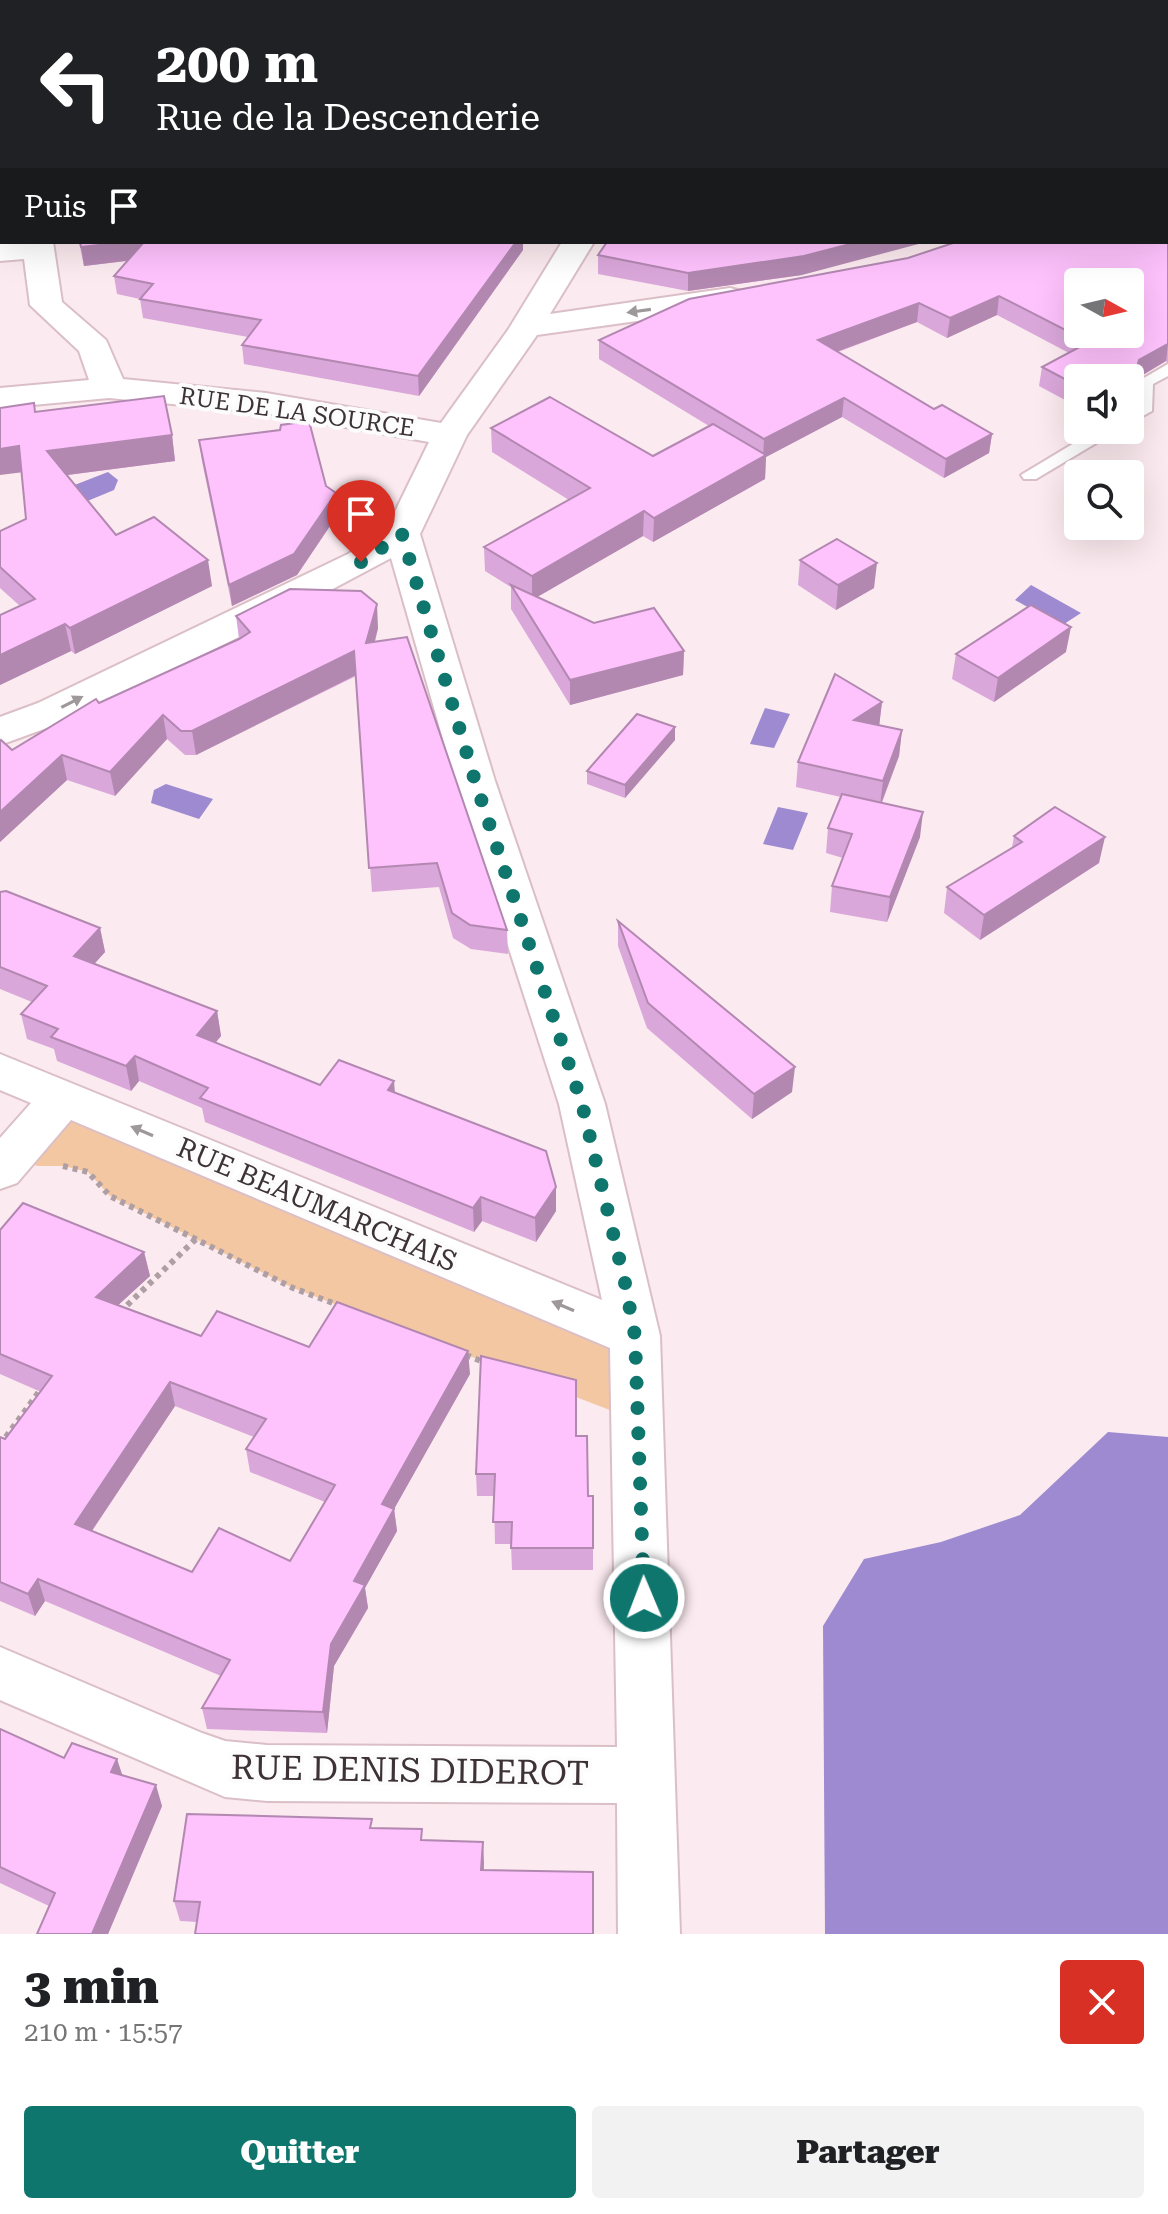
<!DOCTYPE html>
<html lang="fr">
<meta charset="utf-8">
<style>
:root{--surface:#fff;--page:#f2f2f2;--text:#202124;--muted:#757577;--accent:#0f766e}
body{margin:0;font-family:"Roboto Serif",serif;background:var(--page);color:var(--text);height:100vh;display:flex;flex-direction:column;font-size:30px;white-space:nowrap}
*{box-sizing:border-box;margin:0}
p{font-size:26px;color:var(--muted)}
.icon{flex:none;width:44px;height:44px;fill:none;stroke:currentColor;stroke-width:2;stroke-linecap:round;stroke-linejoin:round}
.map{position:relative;height:1934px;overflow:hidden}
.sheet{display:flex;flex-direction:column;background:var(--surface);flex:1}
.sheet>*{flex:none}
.banner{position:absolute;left:0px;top:0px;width:1168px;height:244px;box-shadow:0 8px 32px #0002;background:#202124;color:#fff;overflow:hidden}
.needle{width:52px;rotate:98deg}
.controls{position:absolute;left:1064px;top:268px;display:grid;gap:16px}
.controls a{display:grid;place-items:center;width:80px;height:80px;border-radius:8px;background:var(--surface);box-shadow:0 8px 32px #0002;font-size:40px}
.pin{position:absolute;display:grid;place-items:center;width:68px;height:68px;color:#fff;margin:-82px -34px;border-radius:50% 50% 50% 0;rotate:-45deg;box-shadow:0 0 8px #0007}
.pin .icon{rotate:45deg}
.me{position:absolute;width:88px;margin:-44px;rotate:359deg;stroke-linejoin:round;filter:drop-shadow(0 0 6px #0008)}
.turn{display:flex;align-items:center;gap:28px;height:168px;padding:0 24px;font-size:36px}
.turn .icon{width:104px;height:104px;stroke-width:2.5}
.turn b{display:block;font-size:56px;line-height:68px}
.then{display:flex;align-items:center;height:76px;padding:0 24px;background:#0003;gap:16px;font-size:30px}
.round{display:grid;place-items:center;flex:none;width:84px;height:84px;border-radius:8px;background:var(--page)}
.head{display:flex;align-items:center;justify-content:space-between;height:136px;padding:0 24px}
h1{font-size:48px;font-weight:800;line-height:60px}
.primary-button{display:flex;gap:16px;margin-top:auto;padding:16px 24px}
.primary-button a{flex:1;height:92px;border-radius:8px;background:var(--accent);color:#fff;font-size:32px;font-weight:800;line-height:92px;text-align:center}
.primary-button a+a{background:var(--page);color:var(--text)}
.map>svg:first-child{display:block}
.green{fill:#f4c7a3}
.water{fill:#9d8ad0}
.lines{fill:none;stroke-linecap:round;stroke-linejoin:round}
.service-casing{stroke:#dbbfc7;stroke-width:4}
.minor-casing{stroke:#dbbfc7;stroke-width:4}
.path{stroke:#ad9fa3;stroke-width:6;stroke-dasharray:5 5;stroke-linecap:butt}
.service{fill:#fff;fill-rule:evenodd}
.minor{fill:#fff;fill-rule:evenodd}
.wall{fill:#daa7da;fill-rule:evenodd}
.shaded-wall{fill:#b288b1}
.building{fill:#fec2fd;stroke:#b288b1;stroke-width:2;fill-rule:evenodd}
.oneway{fill:#9e989a}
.route{stroke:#0f766e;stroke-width:14;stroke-dasharray:0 25.2}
.labels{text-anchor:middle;stroke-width:8;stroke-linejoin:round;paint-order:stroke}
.far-street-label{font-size:24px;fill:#3d3235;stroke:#fcfcfc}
.street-label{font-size:28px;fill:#3d3235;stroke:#fcfcfc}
.near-street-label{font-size:34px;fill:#3d3235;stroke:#fcfcfc}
</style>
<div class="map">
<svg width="1168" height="1934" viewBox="0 0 1168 1934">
<rect width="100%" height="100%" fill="#fbeaef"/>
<path class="green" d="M63,1098L635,1336L633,1419L293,1288L110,1196L88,1172L64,1166H38L10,1158Z"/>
<g class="water">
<path d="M108,472L118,480L114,490L73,507L54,493Z"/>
<path d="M1031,585L1081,613L1061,626L1015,600Z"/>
<path d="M765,708L790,714L774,748L750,744Z"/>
<path d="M166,784L213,799L199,819L151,803L154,790Z"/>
<path d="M778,807L808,813L793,850L763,844Z"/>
<path d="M1108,1432L1168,1437V1934H825L823,1626L864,1559L941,1542L1020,1515Z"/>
</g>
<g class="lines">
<defs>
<g id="service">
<path d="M1168,364V376L1153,384L1152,411L1130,423L1137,382Z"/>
<path d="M1096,430H1118L1036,479H1024L1021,475Z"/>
</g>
<g id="minor">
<rect x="614" y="0" width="26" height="2"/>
<rect x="0" y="210" width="2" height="18"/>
<path d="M53,242L62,302L106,340L123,379L266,393L441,423L508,330L562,242H594L550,314L730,288L741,291L746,298L741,305L730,308L537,335L467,435L420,534L495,781L605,1104L660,1336L680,1934H618L617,1803L267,1801L225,1797L0,1700V1647L202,1733L225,1741L267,1745L617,1747L610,1348L71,1120L17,1183L0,1189V1138L31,1103L0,1090V1054L602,1300L559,1104L455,781L391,558L280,617L66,721L0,745V717L38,703L348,554L387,528L429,442L266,413L109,398L0,408V388L89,380L79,351L30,305L24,259L0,261V243Z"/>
</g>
</defs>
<use href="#service" class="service-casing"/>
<use href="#minor" class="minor-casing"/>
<g class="path">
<path d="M63,1166L88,1172L110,1196L293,1288L341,1306"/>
<path d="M120,1312L197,1238"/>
<path d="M466,1355L486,1363"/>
<path d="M0,1445L41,1389"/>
</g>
<use href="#service" class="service"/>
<use href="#minor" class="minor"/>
</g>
<g class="wall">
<path d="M0,0H589V2H2V38H0Z"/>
<path d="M1166,77H1168V170L1166,171L1168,172V363L1166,361L1136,379L1133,386L1130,388V378H1078V407L1039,386L1042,367L1069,353L997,315L947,338L917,322L838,352L934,409L942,405L992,434L989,453L944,478L842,417L766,457L765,479L653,542L643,536L537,597L594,623L654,608L684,651L683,675L570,705L511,609V587L485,571L484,547L569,500L492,452L491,428L550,397L653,456L709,426L599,359V340L689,299L908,258L956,242H1166ZM1078,282H1130V334H1078Z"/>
<path d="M79,242L523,250L419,396L244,364L242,345L248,337L143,318L140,299L117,294L114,276L127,261L84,266Z"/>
<path d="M598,255L802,275L688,291L598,274Z"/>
<path d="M36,411L172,435L175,461L67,475L116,535L212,586L75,654L71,651L0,685V615L20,606L0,588V531L26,519Z"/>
<path d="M199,440L326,486L338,514L297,575L232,606L202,461Z"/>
<path d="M800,560L874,588L836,610L798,585Z"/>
<path d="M236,616L378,628L375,642L507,930L508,954L471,949L453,938L439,887L372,892L356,676L196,755H185L167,739L115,796L67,780L0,842L12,750L99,703L239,639Z"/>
<path d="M1066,652L994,702L952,679L956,654Z"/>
<path d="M882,702L879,726L902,730L899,756L882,803L920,837L887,922L830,912L832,886L843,858L826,853L828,828L841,797L796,787L798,762Z"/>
<path d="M675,727V740L625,798L587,784V771Z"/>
<path d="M1014,836L1099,863L980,940L944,913L947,887L1012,848Z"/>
<path d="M0,892L100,928L105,952L94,964L217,1011L221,1036L215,1043L320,1085L395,1092L556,1187V1211L536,1242L482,1221L474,1232L205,1122L202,1108L139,1081L131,1091L57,1061L54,1049L27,1039L21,1014L32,1002L0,989Z"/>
<path d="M618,921L792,1092L752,1119L647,1028L618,946Z"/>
<path d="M0,1230L144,1252L150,1276L118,1305L201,1336L309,1347L470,1374L394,1509L397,1531L365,1588L368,1608L334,1666L327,1733L207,1729L202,1708L221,1676L45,1601L35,1616L0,1601V1437L5,1439L41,1392L0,1374ZM175,1406L254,1437L246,1449L250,1472L325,1502L290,1561L192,1572L92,1531Z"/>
<path d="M576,1436L588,1496H593V1570H512L511,1544H495L494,1496H477L476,1474Z"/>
<path d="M0,1729L64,1758L122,1776L162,1806L108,1934H37L49,1906L0,1883Z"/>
<path d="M373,1828L423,1840L484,1862V1870L197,1922L180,1921L174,1901Z"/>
</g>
<g class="shaded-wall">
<path d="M2,103V123L0,124V104Z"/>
<path d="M126,242H147L149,258L84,266L81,247Z"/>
<path d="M516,242H523V250L419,396L418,376Z"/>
<path d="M858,242H926L802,275L688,291V273Z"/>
<path d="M999,296L997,315L947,338L950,318Z"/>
<path d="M919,303L917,322L817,359L818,340Z"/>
<path d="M1168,344L1166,361L1136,379L1133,386L1130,388V378H1114L1139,360Z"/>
<path d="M844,398L842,417L766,457L765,479L653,542L654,518L763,457L764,439Z"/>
<path d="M992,434L989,453L944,478L946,459Z"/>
<path d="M172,435L175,461L52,477L47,451Z"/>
<path d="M19,446L24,472L0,475V449Z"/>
<path d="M336,493L338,514L297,575L232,606L229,585Z"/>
<path d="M644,511L643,536L532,600V576Z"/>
<path d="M208,560L212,586L75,654L70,628Z"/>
<path d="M877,563L874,588L836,610L838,585Z"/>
<path d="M377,604L378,628L368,667L366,643Z"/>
<path d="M65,624L71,651L0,685V655Z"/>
<path d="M1071,627L1066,652L994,702L998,678Z"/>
<path d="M354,651L356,675L196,755L192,731Z"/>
<path d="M684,651L683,675L570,705V680Z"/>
<path d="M882,702L879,727L854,720Z"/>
<path d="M163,715L167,739L115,796L110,772Z"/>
<path d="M675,727V740L625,798V785Z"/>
<path d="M902,730L899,756L880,806L883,781Z"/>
<path d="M62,755L67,780L0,842V812Z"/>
<path d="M923,812L920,837L887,922L890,897Z"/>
<path d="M1105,837L1099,863L980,940L984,915Z"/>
<path d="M100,928L105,952L79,981L74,956Z"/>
<path d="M217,1011L221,1036L201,1060L197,1035Z"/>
<path d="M135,1056L139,1081L131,1091L126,1066Z"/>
<path d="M795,1067L792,1092L752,1119L754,1094Z"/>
<path d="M394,1081L396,1106L388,1090Z"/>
<path d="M556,1187V1211L536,1242L535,1218Z"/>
<path d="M481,1197L482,1221L474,1232L473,1208Z"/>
<path d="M144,1252L150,1276L102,1320L96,1297Z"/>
<path d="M468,1351L470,1374L394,1509L397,1531L365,1588L368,1608L334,1666L327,1733L323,1712L331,1644L354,1581L382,1504Z"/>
<path d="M170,1382L175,1406L81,1547L75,1524Z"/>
<path d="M38,1579L45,1601L35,1616L28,1594Z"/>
<path d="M117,1759L124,1780L111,1772Z"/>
<path d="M156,1785L162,1806L108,1934H92Z"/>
<path d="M483,1842L484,1862L483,1891L481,1870Z"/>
</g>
<g class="building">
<path d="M0,0H588V2H2V21L0,20Z"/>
<path d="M2,50V103L0,104V51Z"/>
<path d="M1166,77H1168V111L1166,112L1168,126L1166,171L1168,172V344L1139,360L1137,367L1114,378H1078V386L1042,367L1089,342L999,296L950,318L919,303L818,340L934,409L942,405L992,434L946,459L844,398L764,439L599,340L689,299L908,258L956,242H1166ZM1078,282H1130V334H1078Z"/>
<path d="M80,242H126L81,247Z"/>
<path d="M144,242H516L418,376L242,345L261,320L140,299L153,284L114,276Z"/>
<path d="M607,242H858L804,256L688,273L598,255Z"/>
<path d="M164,396L172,435L47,451L116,535L154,517L208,560L70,628L65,624L0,655V615L35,599L0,567V531L26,519L19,446L0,449V408L34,403L35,412Z"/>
<path d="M550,397L653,456L713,424L766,455L654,518L644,511L532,576L484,547L590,488L491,428Z"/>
<path d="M309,421L326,486L336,493L294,554L229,585L199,440L280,430L281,425Z"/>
<path d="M837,539L877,563L838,585L800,560Z"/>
<path d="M511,585L594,623L654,608L684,651L570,680Z"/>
<path d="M290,589L361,591L377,604L366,643L407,637L507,930L470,925L452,913L437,863L369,868L354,651L192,731H181L163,715L110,772L62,755L0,812V741L1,740L12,750L96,699L99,703L239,639L250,632L236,616Z"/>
<path d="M1031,605L1071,627L998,678L956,654Z"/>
<path d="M835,674L882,702L854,720L902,730L883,781L798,762Z"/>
<path d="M637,714L675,727L625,785L587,771Z"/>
<path d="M842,794L923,812L890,897L832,886L852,834L828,828Z"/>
<path d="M1055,807L1105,837L984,915L947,887L1022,842L1014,836Z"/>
<path d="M6,891L100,928L74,956L217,1011L197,1035L320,1085L339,1060L394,1081L388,1090L546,1151L556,1187L535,1218L481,1197L473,1208L200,1098L208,1088L135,1056L126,1066L51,1037L58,1029L21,1014L47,986L0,967V892Z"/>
<path d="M618,921L795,1067L754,1094L648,1003Z"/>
<path d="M23,1203L144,1252L96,1297L201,1336L217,1311L309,1347L337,1302L468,1351L382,1504L394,1509L354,1581L365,1585L331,1644L323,1712L202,1708L230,1660L38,1579L28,1594L0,1582V1437L5,1439L52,1376L0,1354V1230ZM170,1382L266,1419L246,1449L335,1485L290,1561L219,1528L192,1572L75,1524Z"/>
<path d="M481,1356L576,1380V1436H587L588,1496H593V1548H511L512,1522H493L495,1474H476Z"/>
<path d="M0,1729L64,1758L72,1743L117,1759L111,1772L156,1785L92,1934H37L55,1893L0,1867Z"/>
<path d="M187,1814L372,1819L370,1828L422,1829L421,1840L483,1842L481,1870L593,1872V1934H195L200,1902L174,1901Z"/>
</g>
<defs><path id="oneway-solid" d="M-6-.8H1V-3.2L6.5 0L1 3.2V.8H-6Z" transform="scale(2)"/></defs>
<g class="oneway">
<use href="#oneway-solid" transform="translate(639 311) rotate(172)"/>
<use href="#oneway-solid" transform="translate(72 702) rotate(-27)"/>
<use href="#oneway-solid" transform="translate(142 1131) rotate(-157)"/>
<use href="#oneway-solid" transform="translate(563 1306) rotate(-157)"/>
</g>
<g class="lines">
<path class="route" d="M361,562L402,534L475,781L582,1104L625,1283L635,1336L644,1598"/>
</g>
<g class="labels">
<g class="far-street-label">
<text transform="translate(297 412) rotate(8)" y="8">RUE DE LA SOURCE</text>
</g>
<g class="street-label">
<text transform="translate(317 1204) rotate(23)" y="10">RUE BEAUMARCHAIS</text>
</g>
<g class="near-street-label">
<text transform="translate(410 1770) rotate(1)" y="12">RUE DENIS DIDEROT</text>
</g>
</g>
</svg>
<div class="controls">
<a><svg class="needle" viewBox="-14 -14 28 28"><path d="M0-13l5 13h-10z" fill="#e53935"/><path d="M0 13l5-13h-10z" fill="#757577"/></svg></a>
<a><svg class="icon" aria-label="sound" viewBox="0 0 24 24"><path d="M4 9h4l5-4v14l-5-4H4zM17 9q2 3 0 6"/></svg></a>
<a><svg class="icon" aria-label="search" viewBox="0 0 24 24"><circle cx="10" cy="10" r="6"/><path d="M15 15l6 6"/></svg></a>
</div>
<div class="pin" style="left:361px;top:562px;background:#d93025"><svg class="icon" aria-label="arrive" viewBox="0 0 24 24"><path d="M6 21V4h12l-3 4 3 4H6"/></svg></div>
<svg class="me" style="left:644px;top:1598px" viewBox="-20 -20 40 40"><circle r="17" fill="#0f766e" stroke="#fff" stroke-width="3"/><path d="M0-11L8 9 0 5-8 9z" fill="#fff"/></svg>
<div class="banner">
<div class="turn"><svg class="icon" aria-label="left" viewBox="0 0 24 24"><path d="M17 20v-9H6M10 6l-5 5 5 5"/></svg><div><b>200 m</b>Rue de la Descenderie</div></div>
<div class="then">Puis<svg class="icon" aria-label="arrive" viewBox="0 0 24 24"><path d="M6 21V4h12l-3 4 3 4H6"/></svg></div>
</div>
</div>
<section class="sheet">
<div class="head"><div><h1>3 min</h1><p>210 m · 15:57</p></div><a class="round" style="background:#d93025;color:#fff"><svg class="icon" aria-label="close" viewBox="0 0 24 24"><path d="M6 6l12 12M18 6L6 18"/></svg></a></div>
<div class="primary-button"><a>Quitter</a><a>Partager</a></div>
</section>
